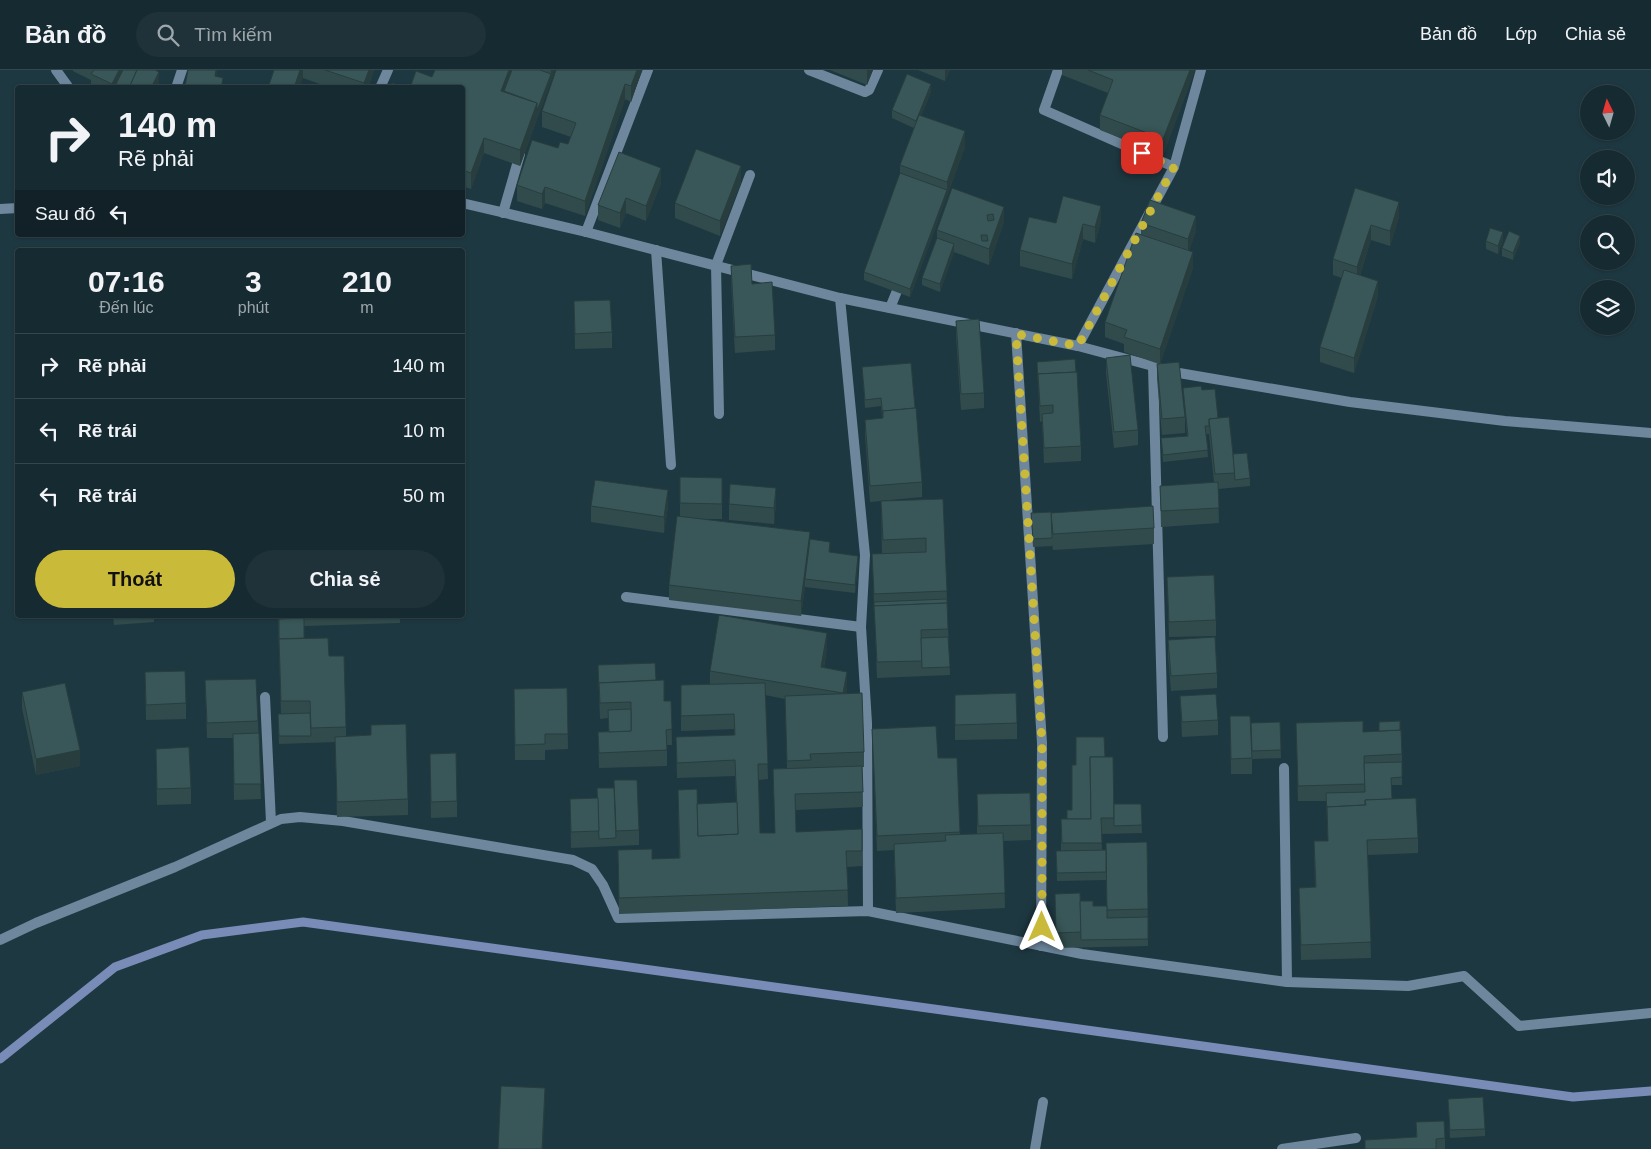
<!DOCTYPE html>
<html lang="vi">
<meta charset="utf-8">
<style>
:root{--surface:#162a31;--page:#1f3239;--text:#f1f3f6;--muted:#9ea7ab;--line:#35464d;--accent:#caba3a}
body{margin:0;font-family:Arial,sans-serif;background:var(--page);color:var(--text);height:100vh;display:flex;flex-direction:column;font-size:19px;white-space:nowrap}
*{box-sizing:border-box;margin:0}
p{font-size:16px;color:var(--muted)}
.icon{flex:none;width:28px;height:28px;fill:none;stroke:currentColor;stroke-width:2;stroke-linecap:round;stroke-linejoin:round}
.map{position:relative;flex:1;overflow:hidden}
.drawer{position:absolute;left:15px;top:178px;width:450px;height:370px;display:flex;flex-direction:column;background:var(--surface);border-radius:5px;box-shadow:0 1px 4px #0004,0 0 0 1px var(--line)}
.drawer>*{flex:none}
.top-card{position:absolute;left:15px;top:15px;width:450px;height:152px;border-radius:5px;box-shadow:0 1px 4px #0004,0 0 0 1px var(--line);background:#162a31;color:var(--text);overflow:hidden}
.needle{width:32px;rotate:355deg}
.fabs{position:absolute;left:1580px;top:15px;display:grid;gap:10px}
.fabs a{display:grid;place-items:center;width:55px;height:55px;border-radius:50%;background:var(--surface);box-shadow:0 1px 4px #0004,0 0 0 1px var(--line);font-size:25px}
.pin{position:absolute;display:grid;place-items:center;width:42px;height:42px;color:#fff;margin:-21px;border-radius:10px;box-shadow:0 2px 8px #0006}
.me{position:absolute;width:55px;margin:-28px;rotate:0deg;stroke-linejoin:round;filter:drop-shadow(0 0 4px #0008)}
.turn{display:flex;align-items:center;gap:18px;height:105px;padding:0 20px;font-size:22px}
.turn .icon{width:65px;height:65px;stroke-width:2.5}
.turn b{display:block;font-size:35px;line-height:42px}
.then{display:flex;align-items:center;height:48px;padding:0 20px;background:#0003;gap:10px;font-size:19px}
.eta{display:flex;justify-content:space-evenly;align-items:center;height:85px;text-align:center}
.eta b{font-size:30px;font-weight:600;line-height:35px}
.primary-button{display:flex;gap:10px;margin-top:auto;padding:10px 20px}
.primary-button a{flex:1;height:58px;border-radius:30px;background:var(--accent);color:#111;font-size:20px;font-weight:600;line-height:58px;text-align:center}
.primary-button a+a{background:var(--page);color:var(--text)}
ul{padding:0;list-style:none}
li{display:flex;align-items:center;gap:15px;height:65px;padding:0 20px;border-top:1px solid var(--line)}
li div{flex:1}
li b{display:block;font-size:19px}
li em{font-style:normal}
header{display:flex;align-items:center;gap:30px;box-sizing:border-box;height:70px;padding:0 25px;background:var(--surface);border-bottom:1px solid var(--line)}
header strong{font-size:24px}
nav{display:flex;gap:28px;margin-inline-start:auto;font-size:18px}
.search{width:350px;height:45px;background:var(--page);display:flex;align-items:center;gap:12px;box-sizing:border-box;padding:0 18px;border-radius:28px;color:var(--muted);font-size:19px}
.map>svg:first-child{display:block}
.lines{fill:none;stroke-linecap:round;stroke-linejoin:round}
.stream{stroke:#788cb7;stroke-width:9}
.service{stroke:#6e879d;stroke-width:10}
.minor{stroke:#6e879d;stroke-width:10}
.wall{fill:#314b4c;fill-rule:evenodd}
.shaded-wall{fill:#283d3e}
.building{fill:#395758;stroke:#283d3e;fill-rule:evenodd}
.route{stroke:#caba3a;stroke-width:9;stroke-dasharray:0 16.2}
</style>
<header>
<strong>Bản đồ</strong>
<div class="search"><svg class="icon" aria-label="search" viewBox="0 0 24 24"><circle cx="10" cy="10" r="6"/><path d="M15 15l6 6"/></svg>Tìm kiếm</div>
<nav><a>Bản đồ</a><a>Lớp</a><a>Chia sẻ</a></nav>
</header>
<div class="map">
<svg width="1651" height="1079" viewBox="0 0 1651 1079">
<rect width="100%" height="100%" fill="#1e3841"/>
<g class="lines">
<path class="stream" d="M0,989L115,897L202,865L303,852L1573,1027L1651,1021"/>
<g class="service">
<path d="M890,238L901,211"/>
<path d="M719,344L716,195L750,105"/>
</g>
<g class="minor">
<path d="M56,0L69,18"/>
<path d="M809,0L865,22L869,20L878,0"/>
<path d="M1058,0L1044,40L1174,97"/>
<path d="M176,18L182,0"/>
<path d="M380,18L388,0"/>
<path d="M462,133L586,162L840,228L1078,276L1179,303L1350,332L1505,351L1651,363"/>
<path d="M0,139L18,138"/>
<path d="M503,143L520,84"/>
<path d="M586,162L648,0"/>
<path d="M656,180L671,395"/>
<path d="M840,228L865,485L861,557L867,653L868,841"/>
<path d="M1016,263L1042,673L1041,876"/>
<path d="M1078,276L1174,97L1201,0"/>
<path d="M1153,297L1163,667"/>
<path d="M626,527L861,557"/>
<path d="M265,627L271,752"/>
<path d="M1284,698L1287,912"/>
<path d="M0,870L36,853L175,797L281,749L300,747L343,751L573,790L592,799L603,815L618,848L868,841L1082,884L1287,912L1408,916L1464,906L1519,956L1651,943"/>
<path d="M1035,1079L1043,1032"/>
<path d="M1282,1079L1356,1068"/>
</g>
</g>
<g class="wall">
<path d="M73,0H155L159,17L91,18V10L73,1Z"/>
<path d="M274,0H374L368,18H331L303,8Z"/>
<path d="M435,0H555L520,96L484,83L471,119L462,116V18L432,7Z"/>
<path d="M642,0L631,32L625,29L585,146L545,133L542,139L517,131V115L558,78L568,74L571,67L542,57V41Z"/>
<path d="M830,0H873L867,15Z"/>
<path d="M918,0H950L945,11Z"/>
<path d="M1062,0H1195L1163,85L1100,60V45L1108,23L1062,5Z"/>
<path d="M931,22L921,46L965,77L910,227L864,210V202L900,103V95L914,58L892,48V40Z"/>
<path d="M741,112L720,166L675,148V133Z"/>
<path d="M661,113L646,151L626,143L620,158L598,150V135Z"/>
<path d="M952,118L1004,152L989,195L954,182L940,222L922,215V208L937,168V160Z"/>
<path d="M1355,118L1399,147L1390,176L1371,170L1360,205L1378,226L1354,303L1320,292V277L1342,208L1333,205V189Z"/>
<path d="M1101,151L1095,173L1083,169L1072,209L1020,196V180L1056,153Z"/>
<path d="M1141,153L1196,161L1189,181L1193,198L1160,294L1185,347V363L1162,365L1157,309V294H1159L1124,282V274L1105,267V252L1141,164Z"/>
<path d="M1503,170L1498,184L1486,179V171Z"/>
<path d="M1520,173L1513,190L1502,186V178Z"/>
<path d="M731,196L752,214L775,265V280L735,283L731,211Z"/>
<path d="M574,231L612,262V278L575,279Z"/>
<path d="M956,251L984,323V338L961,340L956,266Z"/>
<path d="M1106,288L1138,360V375L1114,378L1106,303Z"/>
<path d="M1037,292L1081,376V391L1044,393L1042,351L1040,352Z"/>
<path d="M911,293L922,412V427L870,432L865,365V350L882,348L881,336L865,338L862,297Z"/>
<path d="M1183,318L1202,320L1218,348L1233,384L1250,408V416L1218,419L1219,453L1161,457L1160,416L1214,412L1209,364H1206L1208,387L1163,392L1161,368L1187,366Z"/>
<path d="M680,407L722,408V449H700L810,470L830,480V482L858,494L855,523L805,517L801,546L669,530V515L680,447Z"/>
<path d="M943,429L950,605L877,608L872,484H882L881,431Z"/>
<path d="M776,433L774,454L729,450V434Z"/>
<path d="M591,436H668L664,463L591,452Z"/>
<path d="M1031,443L1051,452L1154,458V474L1053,480L1052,474V476L1033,477Z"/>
<path d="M1167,507L1216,550V566L1169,567Z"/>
<path d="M113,545H154V552L114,555Z"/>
<path d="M278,545H400V553L304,556V568L329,586L346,657V666L371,665V655L408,729V745L337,747L335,672L279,674L278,644H281Z"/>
<path d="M1168,570L1217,603V618L1171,621L1168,585Z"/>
<path d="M827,578L824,598L847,617L846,624L864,682V697H862L863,737L796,740V762L862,781V796L847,797L848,836L619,844L618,780L652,789L679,788L678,720L697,734L736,732L735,706L677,708L676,667L734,665V659L681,661V615L710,614V601ZM765,625L785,629L787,698L773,699L775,763H760L758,710L768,709Z"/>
<path d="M598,595L656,610L664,631H671L672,675H667V696L599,698L598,662H609L608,648L600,649Z"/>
<path d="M145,602L186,633V649L146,650Z"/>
<path d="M205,610L258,651L261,729L234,730L233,668H207Z"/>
<path d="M567,618L568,679L545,680V690H515L514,634Z"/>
<path d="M22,622L80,696L36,705L22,638Z"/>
<path d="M955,625L1017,653V669L955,670Z"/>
<path d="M1180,626L1218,650V665L1182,667Z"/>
<path d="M1230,646L1251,653L1280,652L1281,688L1252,689V704H1231Z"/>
<path d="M1296,653L1363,662L1402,684V715H1391L1392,729L1418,768V783L1368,785L1371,888L1301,890L1299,818L1315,817L1314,771H1328L1326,731H1298Z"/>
<path d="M872,659L938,688H957L960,765L977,764V724L1031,755V770L1003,771L1005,838L896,843L894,780L877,781Z"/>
<path d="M156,679L191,718V734L157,735Z"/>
<path d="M430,684L457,731V747L431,748Z"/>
<path d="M1105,687L1114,747L1141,734L1142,763L1101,764L1102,780H1106L1147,772L1148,876L1056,878L1055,824L1080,831L1093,836H1107L1106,810L1057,811L1056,781H1061V749H1067L1072,740L1076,695Z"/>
<path d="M570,729L639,760V775L571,778Z"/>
<path d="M1448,1029L1485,1059V1066L1450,1068Z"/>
<path d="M1416,1052L1445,1068V1079H1365V1070L1416,1067Z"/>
</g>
<g class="shaded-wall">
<path d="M119,0H126L115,16V18H112V14Z"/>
<path d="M216,0H218L215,14V6Z"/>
<path d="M300,0H303V8L299,18H294Z"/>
<path d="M369,0H374L368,18H364V13Z"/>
<path d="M509,0H514L504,29L501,21Z"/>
<path d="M551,0H555L520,96V80L537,33L551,4Z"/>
<path d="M637,0H642L631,32V16Z"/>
<path d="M867,0H873L867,15Z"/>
<path d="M945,0H950L945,11Z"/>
<path d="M1190,0H1195L1163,85V69Z"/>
<path d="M159,2V17L151,18Z"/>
<path d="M625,14V29L585,146V131Z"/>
<path d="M931,14V22L916,58V51Z"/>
<path d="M965,61V77L947,127V112Z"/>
<path d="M484,68V83L471,119V103Z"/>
<path d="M741,96V112L720,166V151Z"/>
<path d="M661,98V113L646,151V136Z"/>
<path d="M545,117V133L542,139V124Z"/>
<path d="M947,120V127L910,227V219Z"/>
<path d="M626,128V143L620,158V143Z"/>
<path d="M1399,132V147L1390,176V161Z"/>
<path d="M1101,136V151L1095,173V157Z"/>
<path d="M1004,137V152L989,195V179Z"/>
<path d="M1196,146V161L1188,185V169Z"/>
<path d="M1083,154V169L1072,209V194Z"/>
<path d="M1371,155V170L1357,213V197Z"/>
<path d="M1503,162V170L1498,184V176Z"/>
<path d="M1520,166V173L1513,190V183Z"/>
<path d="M954,174V182L940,222V214Z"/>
<path d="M1193,182V198L1160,294V279Z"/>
<path d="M1378,211V226L1354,303V288Z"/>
<path d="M776,418V433L774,454V438Z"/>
<path d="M668,420V436L664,463V447Z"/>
<path d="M810,462V477L805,509V517L801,546V531Z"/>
<path d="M858,486V494L855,523V515Z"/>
<path d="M827,563V578L821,613V597Z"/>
<path d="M847,602V617L843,638V623Z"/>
<path d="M80,680V696L36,705V689Z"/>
<path d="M545,1018V1033L543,1079H542Z"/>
</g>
<g class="building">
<path d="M94,0H119L112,14L91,4Z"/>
<path d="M123,0H137L129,18H118L115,16Z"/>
<path d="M137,0H155L159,2L151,18H129Z"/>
<path d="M188,0H216L215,6L223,8L221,18H178V15L185,16Z"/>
<path d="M274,0H300L294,18H268Z"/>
<path d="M325,0H369L364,13Z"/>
<path d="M435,0H509L501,21L537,33L520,80L484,68L471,103L462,100V18H410L416,1L432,7Z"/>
<path d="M512,0H540L551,4L537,41V33L504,21Z"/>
<path d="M556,0H637L631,16L625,14L585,131L545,117L542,124L517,115L532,70L558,78L560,72L568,74L576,53L542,41Z"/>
<path d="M1088,0H1190L1163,69L1100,45L1113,10Z"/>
<path d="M907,4L931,14L916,51L892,40Z"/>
<path d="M392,13L405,18H390Z"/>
<path d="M919,45L965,61L947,112L900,95Z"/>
<path d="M696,79L741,96L720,151L675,133Z"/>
<path d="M619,82L661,98L646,136L626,128L620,143L598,135Z"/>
<path d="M900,103L947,120L910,219L864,202Z"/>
<path d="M952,118L1004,137L989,179L937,160ZM993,144L994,150L988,151L987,145ZM981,165H987L988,171H982Z"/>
<path d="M1355,118L1399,132L1390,161L1371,155L1357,197L1333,189Z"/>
<path d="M1063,126L1101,136L1095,157L1083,154L1072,194L1020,180L1029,147L1056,153Z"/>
<path d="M1150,130L1196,146L1188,169L1141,153Z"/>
<path d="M1490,158L1503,162L1498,176L1486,171Z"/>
<path d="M1509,161L1520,166L1513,183L1502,178Z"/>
<path d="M1136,163L1193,182L1160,279L1124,267L1127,260L1105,252Z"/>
<path d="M937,168L954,174L940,214L922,208Z"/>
<path d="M751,194L752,214L772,212L775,265L735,267L731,196Z"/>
<path d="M1344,200L1378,211L1354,288L1320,277Z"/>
<path d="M610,230L612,262L575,264L574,231Z"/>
<path d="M979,249L984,323L961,324L956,251Z"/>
<path d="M1130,285L1138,360L1114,362L1106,288Z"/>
<path d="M1075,289L1076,302L1038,304V312L1037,292Z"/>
<path d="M1179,292L1185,347L1162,349L1157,294Z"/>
<path d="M911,293L915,338L883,341V348L881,328L865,330L862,297Z"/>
<path d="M1077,302L1081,376L1044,378L1042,344L1053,343V335L1040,336L1038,304Z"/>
<path d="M1201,316L1202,320L1215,319L1218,348L1209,349V356H1205L1208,380L1163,385L1161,368L1188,366L1183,318Z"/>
<path d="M916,338L922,412L870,416L865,350L883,348V341Z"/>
<path d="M1229,347L1235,403L1215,404L1209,349Z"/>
<path d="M1247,383L1250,408L1235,410L1233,384Z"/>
<path d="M680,407L722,408V434L680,433Z"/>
<path d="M595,410L668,420L664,447L591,436Z"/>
<path d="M1218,412L1219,438L1161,441L1160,416Z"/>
<path d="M730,414L776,418L774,438L729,434Z"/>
<path d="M943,429L947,521L874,524L872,484L926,482V468L883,470L881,431Z"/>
<path d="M1153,436L1154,458L1053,464L1051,443Z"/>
<path d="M1051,442L1052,468L1033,469L1031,443Z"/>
<path d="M677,446L810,462L801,531L669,515Z"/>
<path d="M810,469L830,472L829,482L858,486L855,515L805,509Z"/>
<path d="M1214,505L1216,550L1169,552L1167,507Z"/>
<path d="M947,529V533L874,536V543V532Z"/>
<path d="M947,533L948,559L921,560L922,591L877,592L874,536Z"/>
<path d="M719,545L827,563L821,597L847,602L843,623L710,601Z"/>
<path d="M304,548V568L279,569V577V549Z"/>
<path d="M948,567L950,597L922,598L921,568Z"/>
<path d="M1215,567L1217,603L1171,606L1168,570Z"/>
<path d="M328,568L329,586H344L346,657L311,658L310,631H281L279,569Z"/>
<path d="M655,593L656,610L599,613V620L598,595Z"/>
<path d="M185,601L186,633L146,635L145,602Z"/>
<path d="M256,609L258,651L207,653L205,610Z"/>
<path d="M664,610V631H671L672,659L666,660L667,680L599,683L598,662L631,661V632L600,633L599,613Z"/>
<path d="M65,613L80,680L36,689L22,622Z"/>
<path d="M765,613L768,694H758L760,763H775L773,699L862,696L863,722L795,724L796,762L862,759V781H846L848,820L619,828L618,780L652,779V789L680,788L678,720L697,719L698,766L738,764L735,690L677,693L676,667L735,665L734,644L681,646V615Z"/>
<path d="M567,618L568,664H545V674L515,675L514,619Z"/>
<path d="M862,623L864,682L810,684L811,690L787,691L785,626Z"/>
<path d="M1016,623L1017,653L955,655V625Z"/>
<path d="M1216,624L1218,650L1182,652L1180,626Z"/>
<path d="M631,639V661L609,662L608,640Z"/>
<path d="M310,643L311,666H279L278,644Z"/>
<path d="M1230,646H1250L1252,688L1231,689Z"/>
<path d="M1363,651V662L1401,660L1402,684L1364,686L1365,714L1298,716L1296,653Z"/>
<path d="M1400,651V660L1379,661V652Z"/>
<path d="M1280,652L1281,680L1252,681L1251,653Z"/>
<path d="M406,654L408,729L337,732L335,667L371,665V655Z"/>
<path d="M936,656L938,688H957L960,762L877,766L872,659Z"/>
<path d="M259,663L261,714H234L233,664Z"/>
<path d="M1076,667H1104L1105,687H1090L1091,749H1067V740H1072V695H1076Z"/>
<path d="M189,677L191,718L157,719L156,679Z"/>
<path d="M456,683L457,731L431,732L430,684Z"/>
<path d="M1090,687H1113L1114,748H1101L1102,773H1062L1061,749H1091Z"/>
<path d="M1402,692V707L1391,708L1392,729L1365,730V735L1327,737V744L1326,723L1365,722L1364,693Z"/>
<path d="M614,710H637L639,760L616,761Z"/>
<path d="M597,718H614L616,768L599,769Z"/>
<path d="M1030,723L1031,755L978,756L977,724Z"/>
<path d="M598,728L599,761L571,762L570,729Z"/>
<path d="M1416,728L1418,768L1367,770L1371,872L1301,875L1299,818L1316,817L1314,771H1328L1327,737L1366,735L1365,730Z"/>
<path d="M737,732L738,764L698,766L697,734Z"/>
<path d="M1114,734H1141L1142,755L1114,756Z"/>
<path d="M1003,763L1005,823L896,828L894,774L946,771L945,765Z"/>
<path d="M1147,772L1148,839L1107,840L1106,773Z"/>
<path d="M1106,780V802L1057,803L1056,781Z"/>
<path d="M1080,823L1081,862L1056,863L1055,824Z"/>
<path d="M1080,831H1093V836H1107V848L1148,847V869L1081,870Z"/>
<path d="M501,1016L545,1018L542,1079H498Z"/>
<path d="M1483,1027L1485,1059L1450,1060L1448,1029Z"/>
<path d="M1444,1051L1445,1068L1436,1069V1079H1365V1070L1417,1067L1416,1052Z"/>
</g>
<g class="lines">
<path class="route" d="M1042,857V673L1016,264L1078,276L1174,97L1142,83"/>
</g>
</svg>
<div class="fabs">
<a><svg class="needle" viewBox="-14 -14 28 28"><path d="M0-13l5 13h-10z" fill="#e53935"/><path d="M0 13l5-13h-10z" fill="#9ea7ab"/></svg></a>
<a><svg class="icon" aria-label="sound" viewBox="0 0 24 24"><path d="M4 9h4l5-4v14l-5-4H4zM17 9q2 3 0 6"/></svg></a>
<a><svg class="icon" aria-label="search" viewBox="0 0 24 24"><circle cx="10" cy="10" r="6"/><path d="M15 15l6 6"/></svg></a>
<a><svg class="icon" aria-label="layers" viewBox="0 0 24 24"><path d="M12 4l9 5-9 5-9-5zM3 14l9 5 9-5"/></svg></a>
</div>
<div class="pin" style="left:1142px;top:83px;background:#d93025"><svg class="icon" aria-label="arrive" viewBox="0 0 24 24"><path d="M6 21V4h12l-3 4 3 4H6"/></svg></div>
<svg class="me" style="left:1042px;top:857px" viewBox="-20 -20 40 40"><path d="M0-17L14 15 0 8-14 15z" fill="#caba3a" stroke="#fff" stroke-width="4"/></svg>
<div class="top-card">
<div class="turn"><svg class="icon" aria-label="right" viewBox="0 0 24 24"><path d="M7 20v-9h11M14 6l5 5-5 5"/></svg><div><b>140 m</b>Rẽ phải</div></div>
<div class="then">Sau đó<svg class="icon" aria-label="left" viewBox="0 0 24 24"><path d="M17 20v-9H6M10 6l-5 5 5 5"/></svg></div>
</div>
<section class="drawer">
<div class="eta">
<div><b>07:16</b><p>Đến lúc</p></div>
<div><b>3</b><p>phút</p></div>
<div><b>210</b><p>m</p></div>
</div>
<ul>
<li><svg class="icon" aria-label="right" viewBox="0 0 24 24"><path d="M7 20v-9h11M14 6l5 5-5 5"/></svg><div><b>Rẽ phải</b></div><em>140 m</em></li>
<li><svg class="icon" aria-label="left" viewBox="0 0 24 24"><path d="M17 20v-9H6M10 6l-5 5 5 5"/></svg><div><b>Rẽ trái</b></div><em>10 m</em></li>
<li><svg class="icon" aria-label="left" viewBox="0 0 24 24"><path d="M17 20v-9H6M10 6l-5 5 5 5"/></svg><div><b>Rẽ trái</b></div><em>50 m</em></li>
</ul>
<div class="primary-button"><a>Thoát</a><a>Chia sẻ</a></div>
</section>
</div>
